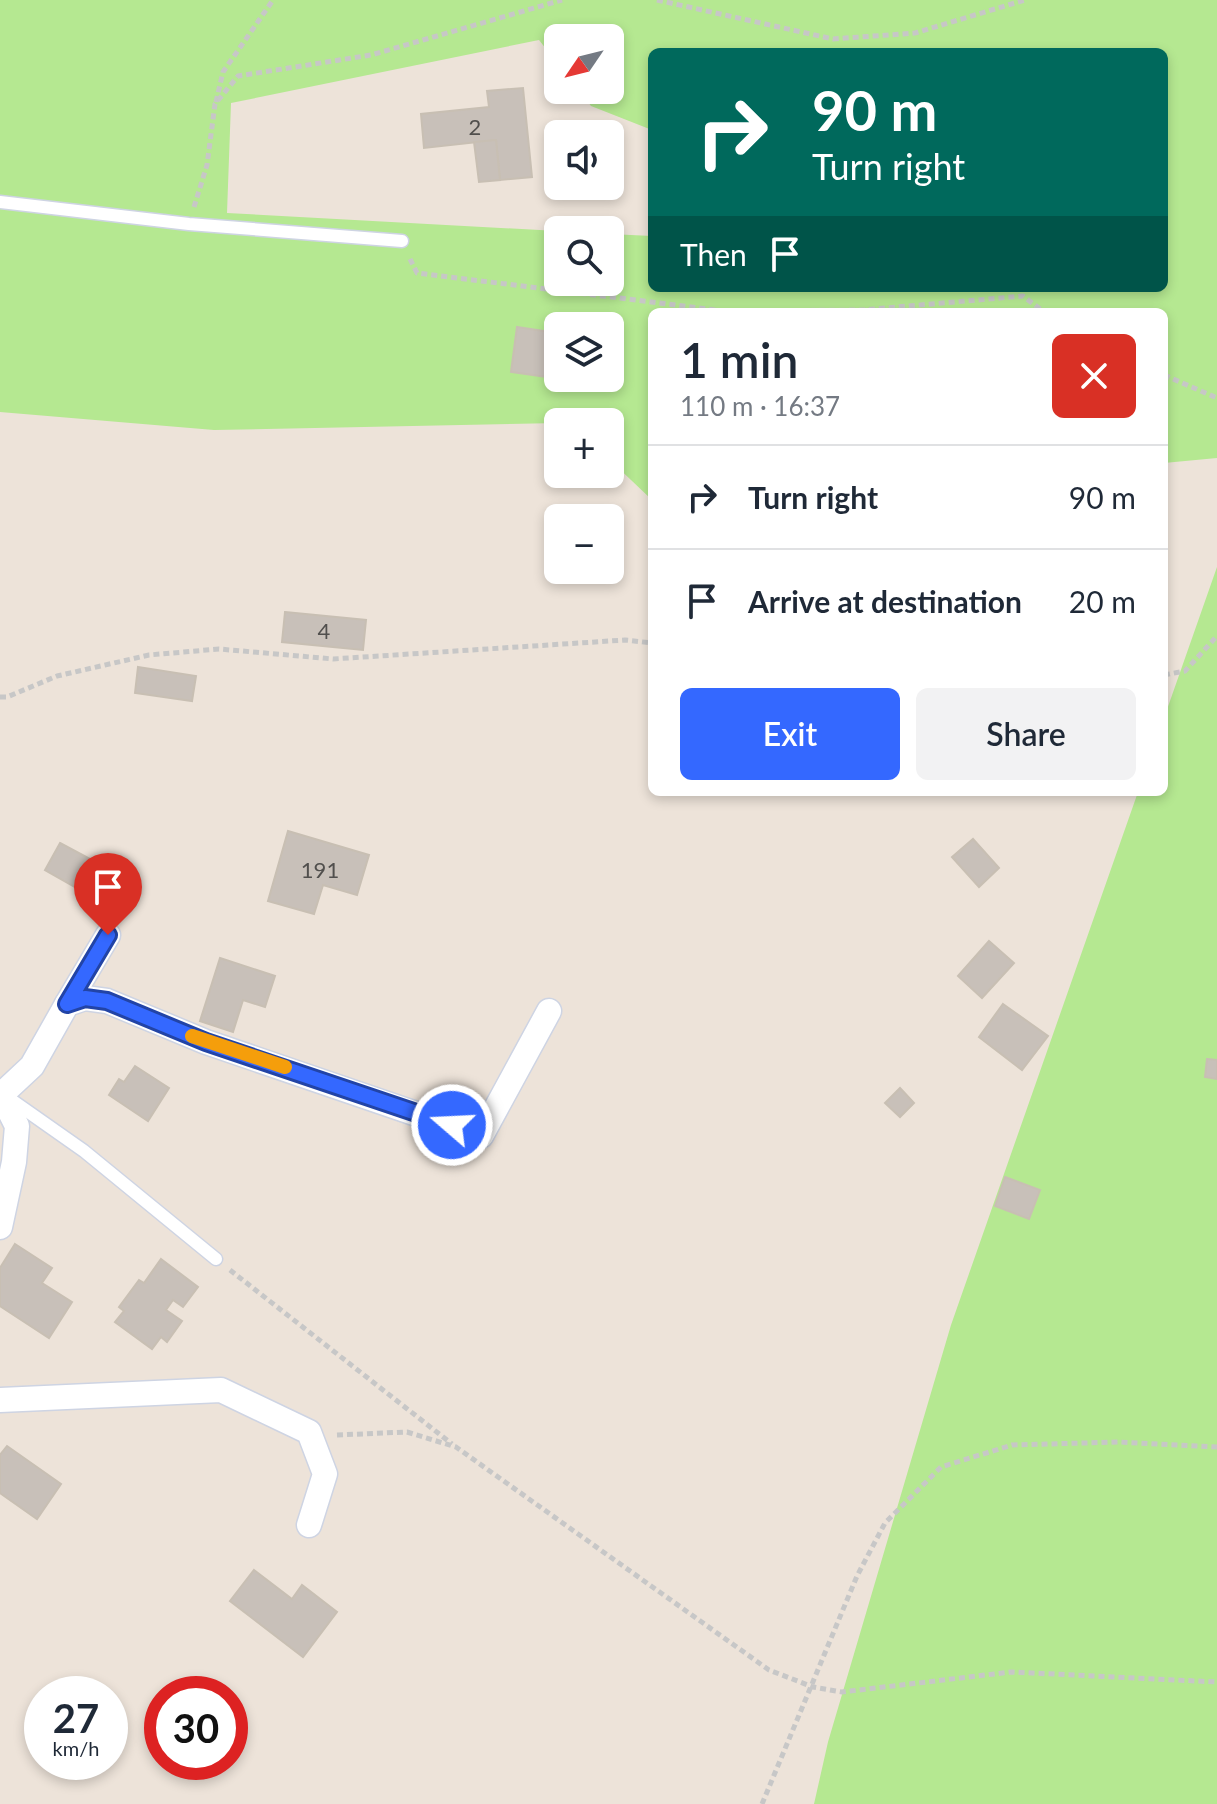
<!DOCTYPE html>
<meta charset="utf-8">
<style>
:root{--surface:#fff;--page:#f2f2f3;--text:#1f2937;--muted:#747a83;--line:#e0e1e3;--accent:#3468ff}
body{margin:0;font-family:Lato,sans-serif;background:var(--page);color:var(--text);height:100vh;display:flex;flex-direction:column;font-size:30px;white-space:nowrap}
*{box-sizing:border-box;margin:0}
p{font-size:26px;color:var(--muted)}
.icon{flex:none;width:44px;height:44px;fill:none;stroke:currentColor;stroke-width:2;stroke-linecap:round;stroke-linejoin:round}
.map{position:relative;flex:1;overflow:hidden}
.sheet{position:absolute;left:648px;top:308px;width:520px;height:488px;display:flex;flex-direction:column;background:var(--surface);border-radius:12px;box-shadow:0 4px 12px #0003}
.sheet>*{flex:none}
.hud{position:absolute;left:648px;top:48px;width:520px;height:244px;border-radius:12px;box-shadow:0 4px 12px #0003;background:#00695c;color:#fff;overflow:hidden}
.needle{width:52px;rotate:235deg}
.tools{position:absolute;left:544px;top:24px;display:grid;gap:16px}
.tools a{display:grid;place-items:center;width:80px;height:80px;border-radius:12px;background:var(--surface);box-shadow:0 4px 12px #0003;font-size:40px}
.speed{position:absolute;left:24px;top:1676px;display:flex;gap:16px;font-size:40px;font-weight:700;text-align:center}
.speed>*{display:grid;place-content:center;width:104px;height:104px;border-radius:50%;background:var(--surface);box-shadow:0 4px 12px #0003;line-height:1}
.speed small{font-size:20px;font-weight:400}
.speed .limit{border:12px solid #d22;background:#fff;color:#111}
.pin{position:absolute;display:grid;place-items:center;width:68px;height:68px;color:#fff;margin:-82px -34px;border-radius:50% 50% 50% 0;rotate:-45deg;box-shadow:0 0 8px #0007}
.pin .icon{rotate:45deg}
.me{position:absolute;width:88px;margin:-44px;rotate:289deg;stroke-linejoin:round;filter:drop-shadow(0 0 6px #0008)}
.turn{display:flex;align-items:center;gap:28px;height:168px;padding:0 32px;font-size:36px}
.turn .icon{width:104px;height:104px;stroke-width:2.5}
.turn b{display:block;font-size:56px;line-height:68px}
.then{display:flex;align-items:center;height:76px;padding:0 32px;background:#0003;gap:16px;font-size:30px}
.round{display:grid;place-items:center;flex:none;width:84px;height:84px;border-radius:12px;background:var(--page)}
.summary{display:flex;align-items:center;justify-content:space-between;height:136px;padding:0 32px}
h1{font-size:48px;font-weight:600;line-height:60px}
.primary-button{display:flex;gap:16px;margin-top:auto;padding:16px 32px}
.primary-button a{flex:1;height:92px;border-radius:12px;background:var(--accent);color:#fff;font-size:32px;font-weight:600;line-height:92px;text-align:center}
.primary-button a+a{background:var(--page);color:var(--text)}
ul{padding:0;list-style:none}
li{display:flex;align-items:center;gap:24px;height:104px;padding:0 32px;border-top:2px solid var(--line)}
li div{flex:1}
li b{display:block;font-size:30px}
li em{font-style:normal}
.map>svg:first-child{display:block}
.green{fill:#b5e891;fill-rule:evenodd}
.building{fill:#c8c0b9;stroke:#c8bfb3;stroke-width:2}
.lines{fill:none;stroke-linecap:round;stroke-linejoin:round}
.service-casing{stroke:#ced4e3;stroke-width:15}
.minor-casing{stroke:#ced4e3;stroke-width:27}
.path{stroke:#c7c7c7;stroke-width:5;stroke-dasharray:6 4;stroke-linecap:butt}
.service{stroke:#fff;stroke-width:12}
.minor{stroke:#fff;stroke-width:24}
.route-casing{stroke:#2244a6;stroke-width:20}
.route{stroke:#3468ff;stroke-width:14}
.slow{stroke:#f59e0b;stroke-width:14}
.labels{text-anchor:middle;stroke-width:6;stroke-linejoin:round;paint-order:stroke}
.number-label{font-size:22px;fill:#514f4d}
</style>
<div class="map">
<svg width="1217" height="1804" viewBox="0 0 1217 1804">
<rect width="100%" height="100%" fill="#ede3d9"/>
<g class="green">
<path d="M0,0H1217V458L1164,463V312H652V500L610,460V422L214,430L0,412ZM558,38H610V90H579L591,106L652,130V52H1164V288H652V236L610,234V282H558V231L227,213L231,103L539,40L558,64ZM558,326H610V378H558Z"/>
<path d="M1217,567V1804H814L828,1742L951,1325L1138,792H1164V718Z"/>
</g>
<g class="building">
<path d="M523,88L532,177L500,180L496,140L424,148L421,114L489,107L487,91Z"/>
<path d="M496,140L500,180L479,182L474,142Z"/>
<path d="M517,327L558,333V378H575V381L511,372Z"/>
<path d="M285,612L366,620L363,650L282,642Z"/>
<path d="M138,667L196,676L192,701L135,693Z"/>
<path d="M288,831L369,855L357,895L323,885L314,914L268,901Z"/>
<path d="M973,839L999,868L979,887L952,857Z"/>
<path d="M60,843L133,882L117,911L45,870Z"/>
<path d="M989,941L1014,963L982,998L958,976Z"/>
<path d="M220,958L275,976L265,1007L243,1000L233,1032L200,1021Z"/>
<path d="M1003,1004L1048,1036L1022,1070L979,1037Z"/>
<path d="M1207,1059L1217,1060V1079L1205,1077Z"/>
<path d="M135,1066L169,1088L148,1121L109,1095L119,1079L124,1082Z"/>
<path d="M900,1088L914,1103L900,1117L885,1103Z"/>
<path d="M1005,1177L1040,1190L1029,1219L995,1206Z"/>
<path d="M15,1244L52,1268L42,1283L72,1302L49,1338L0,1306V1268Z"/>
<path d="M161,1259L198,1287L183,1307L173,1300L166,1310L182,1321L167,1342L161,1337L152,1349L115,1322L124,1311L119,1307L139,1280L144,1283Z"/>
<path d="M7,1446L61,1484L37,1519L0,1493V1455Z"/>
<path d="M254,1570L292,1599L302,1585L337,1612L303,1657L230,1601Z"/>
</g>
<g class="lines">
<defs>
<g id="service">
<path d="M0,202L189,224L402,241"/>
<path d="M10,1099L84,1151L216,1259"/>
</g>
<g id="minor">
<path d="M67,1004L108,935"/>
<path d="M0,1092L17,1126L14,1162L0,1227"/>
<path d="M2,1094L32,1066L67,1004L85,998L107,1001L206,1042L481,1136L549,1011"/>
<path d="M0,1400L221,1390L309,1432L325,1474L309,1525"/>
</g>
</defs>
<use href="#service" class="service-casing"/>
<use href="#minor" class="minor-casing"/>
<g class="path">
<path d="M657,0L833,39L915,33L1025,0"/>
<path d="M216,102L223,72L273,0"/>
<path d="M194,207L207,165L215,104L238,76L371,55L562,0"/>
<path d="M410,259L417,273L724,311L863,310L1023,296L1044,312"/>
<path d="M1164,375L1217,398"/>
<path d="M1164,675L1185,671L1217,636"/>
<path d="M0,697H7L57,676L149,655L219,649L333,659L625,640L652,643"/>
<path d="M230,1270L452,1444"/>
<path d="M337,1435L407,1432L456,1447L769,1670L813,1687L842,1692L1011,1672L1217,1682"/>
<path d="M762,1804L857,1576L885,1523L941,1467L1012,1445L1119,1442L1217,1447"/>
</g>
<use href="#service" class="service"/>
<use href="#minor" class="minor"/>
</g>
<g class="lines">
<defs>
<path id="route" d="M108,935L67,1004L85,998L107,1001L206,1042L452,1125"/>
</defs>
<use href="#route" class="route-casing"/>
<use href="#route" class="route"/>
<path class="slow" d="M192,1036L285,1067"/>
</g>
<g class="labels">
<g class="number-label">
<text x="475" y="135">2</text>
<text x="324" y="639">4</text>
<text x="320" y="878">191</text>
</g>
</g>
</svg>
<div class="tools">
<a><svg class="needle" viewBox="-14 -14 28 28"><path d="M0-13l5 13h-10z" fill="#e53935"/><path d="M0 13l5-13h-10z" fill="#747a83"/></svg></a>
<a><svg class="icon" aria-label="sound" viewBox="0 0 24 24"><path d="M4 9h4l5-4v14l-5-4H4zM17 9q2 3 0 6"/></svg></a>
<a><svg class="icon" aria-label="search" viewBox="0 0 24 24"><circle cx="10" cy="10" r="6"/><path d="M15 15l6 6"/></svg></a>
<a><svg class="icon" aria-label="layers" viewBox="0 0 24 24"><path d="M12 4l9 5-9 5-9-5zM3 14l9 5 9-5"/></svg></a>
<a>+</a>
<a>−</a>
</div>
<div class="speed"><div>27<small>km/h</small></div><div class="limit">30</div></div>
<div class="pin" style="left:108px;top:935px;background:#d93025"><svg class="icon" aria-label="arrive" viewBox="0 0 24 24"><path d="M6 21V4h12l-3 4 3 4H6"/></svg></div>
<svg class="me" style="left:452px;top:1125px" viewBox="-20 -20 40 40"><circle r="17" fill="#3468ff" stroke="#fff" stroke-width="3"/><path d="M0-11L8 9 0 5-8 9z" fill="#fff"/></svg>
<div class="hud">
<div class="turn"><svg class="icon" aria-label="right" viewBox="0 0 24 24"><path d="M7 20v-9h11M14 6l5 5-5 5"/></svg><div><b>90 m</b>Turn right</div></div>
<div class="then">Then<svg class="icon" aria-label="arrive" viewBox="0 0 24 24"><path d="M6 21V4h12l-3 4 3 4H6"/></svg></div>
</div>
<section class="sheet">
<div class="summary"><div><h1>1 min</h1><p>110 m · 16:37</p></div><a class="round" style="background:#d93025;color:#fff"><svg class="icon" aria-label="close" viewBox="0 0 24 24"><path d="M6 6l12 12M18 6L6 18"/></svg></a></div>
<ul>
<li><svg class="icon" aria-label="right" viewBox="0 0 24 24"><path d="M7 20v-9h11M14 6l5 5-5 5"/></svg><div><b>Turn right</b></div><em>90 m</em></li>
<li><svg class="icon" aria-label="arrive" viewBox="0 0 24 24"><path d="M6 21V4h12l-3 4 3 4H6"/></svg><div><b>Arrive at destination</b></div><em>20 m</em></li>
</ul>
<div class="primary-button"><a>Exit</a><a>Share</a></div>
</section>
</div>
